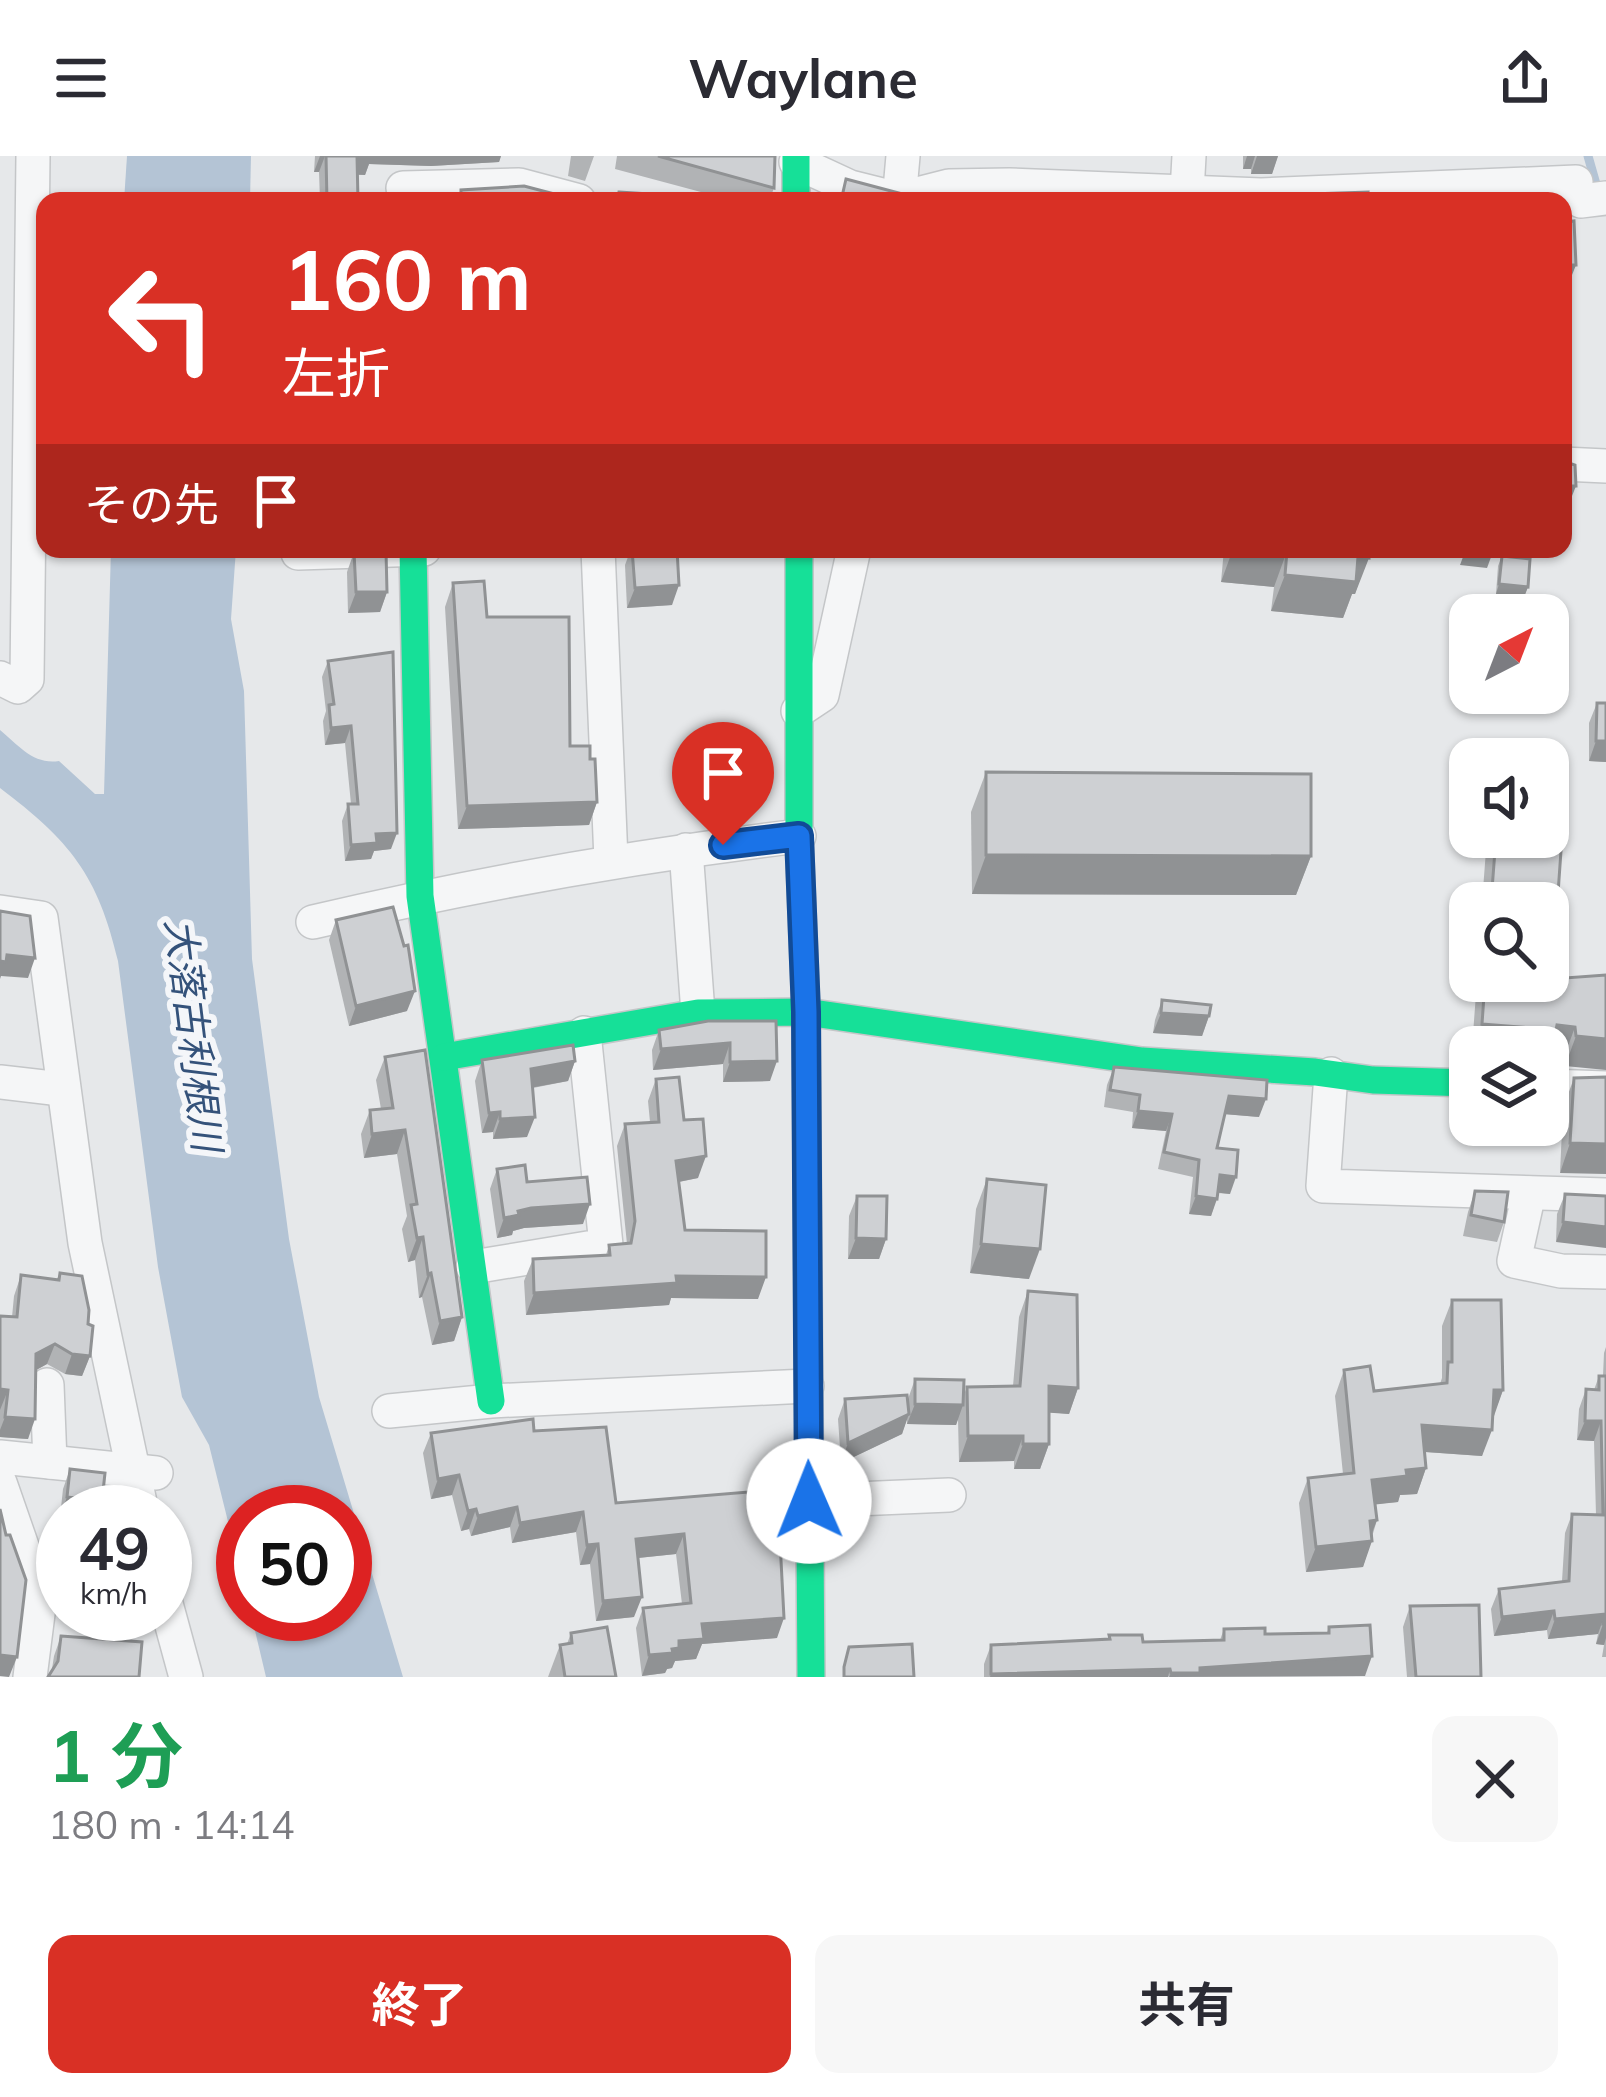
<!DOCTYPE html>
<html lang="ja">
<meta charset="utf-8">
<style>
:root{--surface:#fff;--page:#f7f7f7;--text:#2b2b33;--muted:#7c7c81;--accent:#d93025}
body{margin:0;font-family:Mulish,"Noto Sans JP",sans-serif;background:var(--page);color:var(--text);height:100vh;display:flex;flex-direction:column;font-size:45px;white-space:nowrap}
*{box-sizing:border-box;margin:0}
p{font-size:39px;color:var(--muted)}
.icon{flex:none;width:66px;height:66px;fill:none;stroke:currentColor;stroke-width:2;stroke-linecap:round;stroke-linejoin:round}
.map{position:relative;height:1521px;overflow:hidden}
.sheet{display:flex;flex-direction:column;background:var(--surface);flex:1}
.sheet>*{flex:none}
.hud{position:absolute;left:36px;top:36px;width:1536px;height:366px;border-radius:24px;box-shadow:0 3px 9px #0004;background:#d93025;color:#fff;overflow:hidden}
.needle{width:78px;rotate:42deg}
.tools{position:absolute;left:1449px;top:438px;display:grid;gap:24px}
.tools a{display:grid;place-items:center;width:120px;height:120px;border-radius:24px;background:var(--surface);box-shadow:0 3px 9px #0004;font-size:60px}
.speed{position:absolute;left:36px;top:1329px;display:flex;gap:24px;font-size:60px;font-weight:700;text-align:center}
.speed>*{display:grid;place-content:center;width:156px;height:156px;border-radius:50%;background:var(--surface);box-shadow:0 3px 9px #0004;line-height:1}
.speed small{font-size:30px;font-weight:400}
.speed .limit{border:18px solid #d22;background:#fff;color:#111}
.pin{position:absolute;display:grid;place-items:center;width:102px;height:102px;color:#fff;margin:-123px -51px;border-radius:50% 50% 50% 0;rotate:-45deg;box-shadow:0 0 12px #0007}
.pin .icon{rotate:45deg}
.me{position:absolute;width:132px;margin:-66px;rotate:359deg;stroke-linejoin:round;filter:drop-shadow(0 0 9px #0008)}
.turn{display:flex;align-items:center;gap:42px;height:252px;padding:0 48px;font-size:54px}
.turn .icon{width:156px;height:156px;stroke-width:2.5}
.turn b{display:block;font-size:84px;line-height:102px}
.then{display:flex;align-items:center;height:114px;padding:0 48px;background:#0003;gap:24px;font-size:45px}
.round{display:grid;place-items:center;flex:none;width:126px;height:126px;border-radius:24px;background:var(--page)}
.overview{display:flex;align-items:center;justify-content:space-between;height:204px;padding:0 48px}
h1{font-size:72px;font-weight:700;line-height:90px;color:#1e9e55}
.action{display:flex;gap:24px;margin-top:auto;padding:24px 48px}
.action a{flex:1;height:138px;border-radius:24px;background:var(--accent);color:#fff;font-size:48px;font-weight:700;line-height:138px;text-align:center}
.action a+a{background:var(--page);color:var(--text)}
header{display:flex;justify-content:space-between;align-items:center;height:156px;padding:0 48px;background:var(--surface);font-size:54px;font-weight:700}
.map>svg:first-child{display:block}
.water{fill:#b4c4d5}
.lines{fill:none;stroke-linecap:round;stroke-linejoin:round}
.stream{stroke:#b4c4d5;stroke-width:9}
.street-casing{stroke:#c4c6c8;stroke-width:36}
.fast-casing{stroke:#c4c6c8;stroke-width:30}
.street{stroke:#f5f6f7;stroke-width:33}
.fast{stroke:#16e098;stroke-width:27}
.wall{fill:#b1b3b5}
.shaded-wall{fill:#909294}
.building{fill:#ced0d3;stroke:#909294;stroke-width:3}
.route-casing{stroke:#114b97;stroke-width:30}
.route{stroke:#1a73e8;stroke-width:21}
.labels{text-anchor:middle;stroke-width:12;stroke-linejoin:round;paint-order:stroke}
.water-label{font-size:39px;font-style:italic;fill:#34527a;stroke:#f4f6f9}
</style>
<header><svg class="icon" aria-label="menu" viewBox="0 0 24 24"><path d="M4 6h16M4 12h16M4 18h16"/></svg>Waylane<svg class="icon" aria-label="share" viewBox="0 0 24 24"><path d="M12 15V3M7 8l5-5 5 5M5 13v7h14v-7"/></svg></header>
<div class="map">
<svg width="1606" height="1521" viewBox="0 0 1606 1521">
<rect width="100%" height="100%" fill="#e6e8ea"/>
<g class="water">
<path d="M127,0H251L250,45H124Z"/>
<path d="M111,393H236L231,463L244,535L252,803L289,1083L319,1241L403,1521H266L251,1458H345V1356H243V1426L209,1289L182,1241L158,1111L118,805C98,719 70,685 0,632V574C19,590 34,609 59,605L95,638H104Z"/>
</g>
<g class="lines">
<path class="stream" d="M1588,0L1598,35"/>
<defs>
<g id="street">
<path d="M796,6L850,31L898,43L949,30L1009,29L1261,39L1576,26"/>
<path d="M403,32L519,29L579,45"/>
<path d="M1187,36L1189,0"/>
<path d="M899,45L903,0"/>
<path d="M1581,45L1606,42"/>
<path d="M1563,308L1606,310"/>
<path d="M598,393L611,704"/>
<path d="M298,397L424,393"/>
<path d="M0,522L18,531L27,523L33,0"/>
<path d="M798,555L822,539L854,393"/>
<path d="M686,694L698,857"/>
<path d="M0,756L41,762L85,1087L142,1356"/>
<path d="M313,766C475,728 633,700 799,680"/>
<path d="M1331,918L1323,1030L1606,1039"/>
<path d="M0,926L61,933"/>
<path d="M1548,930L1606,932"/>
<path d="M1529,1037L1514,1105L1561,1115L1606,1116"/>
<path d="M473,1111L606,1089L584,877"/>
<path d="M47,1229L50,1306"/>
<path d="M389,1255L491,1245L807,1230"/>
<path d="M0,1301L156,1317"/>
<path d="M0,1327L40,1442L30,1521"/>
<path d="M809,1345L949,1339"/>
<path d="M165,1444L186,1521"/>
</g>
<g id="fast">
<path d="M796,0V45"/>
<path d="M413,393L420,740L491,1245"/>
<path d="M799,393V680L806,856L811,1521"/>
<path d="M444,901L698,857L806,856L1142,905L1315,916L1373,924L1470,927"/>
</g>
</defs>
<use href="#street" class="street-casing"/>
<use href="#fast" class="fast-casing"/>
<use href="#street" class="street"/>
<use href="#fast" class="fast"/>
</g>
<g class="wall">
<path d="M315,0H501L499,6L431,10L369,8L365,19H357L358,45H320L319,16H314Z"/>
<path d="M568,0H594L585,25L568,20L571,0Z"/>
<path d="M617,0H775L774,32L769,45H615L619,36L727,43L615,13Z"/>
<path d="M1243,0H1278L1272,18H1251V13H1243Z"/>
<path d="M631,393H677L672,449L627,452L625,409Z"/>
<path d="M1224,393H1369L1355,438H1352L1343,462L1271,455L1274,431L1221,426Z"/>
<path d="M354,396L387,436L380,456L348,457L347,416Z"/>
<path d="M1502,400L1528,431L1524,441L1496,438L1498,410Z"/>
<path d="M453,427L487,461L570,590L590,603L597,646L589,669L458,673L445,451Z"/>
<path d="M393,496L391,693L374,695L371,703L345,705L342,665L348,648H351L345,587L325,589L323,565L326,555L322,521L328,505Z"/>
<path d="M1597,547L1606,606L1589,605V567Z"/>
<path d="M986,616L1311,700L1296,739L972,738L971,656Z"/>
<path d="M1487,681H1548L1552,823L1606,819L1565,910L1564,901L1548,899V891H1472L1477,825H1548V747H1482Z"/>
<path d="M336,764L407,855L349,870L329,784Z"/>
<path d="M1162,844L1209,860L1202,880L1153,877L1155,864Z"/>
<path d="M708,865L770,925L723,926V908L653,914L652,894L659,874Z"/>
<path d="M385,901L462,1161L454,1185L432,1189L422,1141L419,1142L415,1104L408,1106L402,1073L407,1060L397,998L364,1002L361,978L370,954L381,953L376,924Z"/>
<path d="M482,904L575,905L568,925L533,932L527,981L493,983V976L482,977L475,925Z"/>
<path d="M1114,911L1259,961L1225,958L1217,992L1230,1038L1218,1037L1211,1060L1189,1058L1193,1021L1158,1013L1166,975L1132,972L1133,956L1104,951L1107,929Z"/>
<path d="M1606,921L1560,1017L1563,952L1574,922Z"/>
<path d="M656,923L684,964L698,1022L679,1026L685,1074L758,1143L671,1142L669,1149L526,1159L524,1125L533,1103L606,1099L609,1089L627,1088L617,990L625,968L650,966L648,945Z"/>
<path d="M497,1013L527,1026L583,1068L524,1072L513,1075L512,1079L497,1082L490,1033Z"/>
<path d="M987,1023L1029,1123L970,1117L976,1053Z"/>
<path d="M1475,1035L1504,1066L1497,1086L1463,1080L1468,1056Z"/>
<path d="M1565,1038L1606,1040L1556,1086L1557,1058Z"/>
<path d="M857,1040L886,1083L879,1103H848L849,1060Z"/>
<path d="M60,1117L88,1168L90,1200L82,1220L65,1218L47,1208L36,1214L28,1283L0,1281V1160L12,1161L14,1140L21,1119L57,1123Z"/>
<path d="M1028,1135L1078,1232L1069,1258L1049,1256V1288L1040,1313H1014V1305L959,1306L958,1263L956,1269L907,1268V1262L902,1278L841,1307L838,1263L845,1243H908L915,1223L963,1241L967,1231L1013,1230L1019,1161Z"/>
<path d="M1452,1144L1503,1234L1493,1260L1482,1300L1425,1296L1426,1312L1417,1338L1400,1339L1398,1346L1375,1348L1377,1364L1363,1411L1306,1416L1299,1347L1308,1322L1343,1318L1335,1240L1344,1214L1374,1235L1440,1228L1442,1222V1170Z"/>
<path d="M1606,1191V1501H1602L1604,1489L1596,1488L1598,1478L1548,1483L1547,1474L1494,1480L1491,1453L1499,1433L1562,1425L1565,1377L1572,1358L1596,1359L1594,1285L1577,1284L1579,1253L1586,1233L1594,1234L1599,1220H1603L1604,1197Z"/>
<path d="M534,1275L616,1347L780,1385L777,1482L702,1488L696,1503L675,1505L672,1512L667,1513L665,1517L642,1520L636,1472L643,1452L682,1448L676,1398L638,1402L634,1461L596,1465L590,1408L580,1409L576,1376L512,1387L510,1371L471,1380L469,1373L461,1375L452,1339L431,1343L423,1297L431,1277Z"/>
<path d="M70,1313L102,1345L98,1356H63L60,1361L63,1333Z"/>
<path d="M1410,1450L1481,1521H1407L1403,1471Z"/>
<path d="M1329,1471L1365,1520L984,1521V1508L991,1489L1108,1483L1109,1479L1143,1486L1220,1484L1224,1473L1265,1478L1327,1477Z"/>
<path d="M571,1477L616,1521H548L560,1489L567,1488Z"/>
<path d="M61,1480L139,1521L52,1513L54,1500Z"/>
</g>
<g class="shaded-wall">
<path d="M320,0H325L319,16H314Z"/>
<path d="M356,0H501L499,6L431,10L369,8L365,19L350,18Z"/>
<path d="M1247,0H1255L1251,13H1243Z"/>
<path d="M1257,0H1278L1272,18H1251Z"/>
<path d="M1563,109H1576L1568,129H1563Z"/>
<path d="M1563,330H1576L1568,350H1563Z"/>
<path d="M1233,393L1287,395L1274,431L1221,426Z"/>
<path d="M1466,393H1494L1487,412L1460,409Z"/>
<path d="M1358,401L1369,402L1355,438H1352L1343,462L1271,455L1285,419Z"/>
<path d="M1499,428L1528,431L1524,441L1496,438Z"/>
<path d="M679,429L672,449L627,452L635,432Z"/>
<path d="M356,436H387L380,456L348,457Z"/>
<path d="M351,570L345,587L325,589L331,572Z"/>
<path d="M1596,585H1606V606L1589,605Z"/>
<path d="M597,646L589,669L458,673L467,650Z"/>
<path d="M397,677L391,693L374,695L371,703L345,705L351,689L376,678Z"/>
<path d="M986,699L1311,700L1296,739L972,738Z"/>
<path d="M7,799L35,802L28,822L1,820L0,823V805Z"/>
<path d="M415,835L407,855L349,870L356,850Z"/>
<path d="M1161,857L1209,860L1202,880L1153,877Z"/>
<path d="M1482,868L1557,869L1575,871L1564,901L1548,899V891H1474Z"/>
<path d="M1576,880L1606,883V914L1565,910Z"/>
<path d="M730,887L723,908L653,914L661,893Z"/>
<path d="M575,905L568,925L524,933L531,913Z"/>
<path d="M777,905L770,925L723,926L730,906Z"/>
<path d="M1229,940L1266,943L1259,961L1223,958Z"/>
<path d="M1138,955L1172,958L1166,975L1132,972Z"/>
<path d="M500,956L493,976L482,977L489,957Z"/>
<path d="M535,961L527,981L493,983L500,963Z"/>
<path d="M405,974L397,998L364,1002L372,978Z"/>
<path d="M1570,987L1606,988V1018L1560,1017Z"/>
<path d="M706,1000L698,1022L668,1028L676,1005Z"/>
<path d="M1220,1019L1236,1021L1230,1038L1213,1036Z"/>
<path d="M1196,1040L1217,1043L1211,1060L1189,1058Z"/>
<path d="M590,1048L583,1068L524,1072L513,1075L512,1079L497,1082L504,1062L518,1055L531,1052Z"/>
<path d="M1563,1066L1606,1071V1092L1556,1086Z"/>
<path d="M423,1081L415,1104L408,1106L417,1082Z"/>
<path d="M856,1082L886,1083L879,1103H848Z"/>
<path d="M981,1088L1040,1093L1029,1123L970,1117Z"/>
<path d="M431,1117L422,1141L419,1142L428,1118Z"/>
<path d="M676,1120L766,1121L758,1143L671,1142L669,1149L526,1159L534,1137Z"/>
<path d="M462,1161L454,1185L432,1189L440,1165Z"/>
<path d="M55,1188L47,1208L29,1218L36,1198Z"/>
<path d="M72,1198L90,1200L82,1220L65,1218Z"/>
<path d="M1049,1230L1078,1232L1069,1258L1039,1256Z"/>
<path d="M0,1233L8,1234L0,1254Z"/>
<path d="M1494,1234H1503L1494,1260L1485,1259Z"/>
<path d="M915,1248L963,1249L956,1269L907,1268Z"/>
<path d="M909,1258L902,1278L841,1307L848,1287Z"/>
<path d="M5,1261L35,1263L28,1283L0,1281V1274Z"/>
<path d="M1585,1265H1601L1594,1285L1577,1284Z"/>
<path d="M1422,1269L1492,1274L1482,1300L1412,1295Z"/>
<path d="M968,1280H1023L1014,1305L959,1306Z"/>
<path d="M1023,1288H1049L1040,1313H1014Z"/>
<path d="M1426,1312L1417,1338L1400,1339L1398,1346L1362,1350L1372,1324L1406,1314Z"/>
<path d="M459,1319L452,1339L431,1343L438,1323Z"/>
<path d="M67,1341L102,1345L98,1356H63V1362L60,1361Z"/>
<path d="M517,1351L510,1371L471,1380L478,1360Z"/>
<path d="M476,1353L469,1373L461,1375L468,1355Z"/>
<path d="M583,1356L576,1376L512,1387L520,1367Z"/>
<path d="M1377,1364L1369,1385H1372L1363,1411L1306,1416L1316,1391L1370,1365Z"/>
<path d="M788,1365L780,1385L779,1366Z"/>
<path d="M684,1378L676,1398L628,1403L636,1383Z"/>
<path d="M598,1388L590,1408L580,1409L587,1389Z"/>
<path d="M642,1441L634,1461L596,1465L603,1445Z"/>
<path d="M1554,1455L1547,1474L1494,1480L1502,1461Z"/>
<path d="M1605,1458L1598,1478L1548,1483L1555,1463Z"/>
<path d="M784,1462L777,1482L702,1488L696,1503L675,1505L672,1512L667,1513L665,1517L642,1520L649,1499L679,1485L702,1468Z"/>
<path d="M1603,1468H1606V1482L1604,1489L1596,1488Z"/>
<path d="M0,1499L17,1501L9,1521L0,1520Z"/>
<path d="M1372,1500L1365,1520L1169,1521L1171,1517L1200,1512Z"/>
<path d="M1170,1513L1168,1521H990L991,1518Z"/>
</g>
<g class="building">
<path d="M326,0H357L358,45H327Z"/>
<path d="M658,0H775L774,32Z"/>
<path d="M846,23L910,40L911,45H841Z"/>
<path d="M524,30L581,45H461V34Z"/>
<path d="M619,36L756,45H618Z"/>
<path d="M1368,36L1367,45H1312V38Z"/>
<path d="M1512,40V45H1490V42Z"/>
<path d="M1574,65L1576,109H1563V66Z"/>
<path d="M1563,305L1575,309L1576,330H1563Z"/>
<path d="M632,393H677L679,429L635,432Z"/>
<path d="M1268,393H1369V402L1358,401L1356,426L1285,419L1287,395Z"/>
<path d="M386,395L387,436H356L354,396Z"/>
<path d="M1502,400L1530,403L1528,431L1499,428Z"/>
<path d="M484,425L487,461H569L570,590H590V603H595L597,646L467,650L453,427Z"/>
<path d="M1521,442H1550V468H1548V459H1522Z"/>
<path d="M393,496L397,677L376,678L377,687L351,689L348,648H358L351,570L331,572L329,549L334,548L328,505Z"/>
<path d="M1597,547H1606V585H1596Z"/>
<path d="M986,616L1311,618V700L986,699Z"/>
<path d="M1548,637L1565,638L1552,823L1606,819V883L1576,880L1575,871L1557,869L1556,874L1482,868L1485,825H1548V747H1491L1496,681H1548Z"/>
<path d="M393,751L404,790L408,789L415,835L356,850L336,764Z"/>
<path d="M0,755L30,760L35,802L7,799L6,806L0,805Z"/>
<path d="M1162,844L1211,849L1209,860L1161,857Z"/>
<path d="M708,865H776L777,905L730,906V887L661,893L659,874Z"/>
<path d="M573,889L575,905L531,913L535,961L500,963V956L489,957L482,904Z"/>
<path d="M425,894L462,1161L440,1165L431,1117L428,1118L423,1081L417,1082L411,1049L417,1048L405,974L372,978L370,954L393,952L385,901Z"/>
<path d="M1114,911L1267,924L1266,943L1229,940L1217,992L1238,994L1236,1021L1220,1019L1217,1043L1196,1040L1199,1004L1164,996L1172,958L1138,955L1140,939L1110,934Z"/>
<path d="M679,921L684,964L703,963L706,1000L676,1005L685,1074L766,1075V1121L676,1120L677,1127L534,1137L533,1103L610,1099L609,1089L631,1087L635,1065L625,968L659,966L656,923Z"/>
<path d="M1606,921V988L1570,987L1574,922Z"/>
<path d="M525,1009L527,1026L587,1021L590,1048L531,1052L518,1055L519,1059L504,1062L497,1013Z"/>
<path d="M987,1023L1046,1029L1040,1093L981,1088Z"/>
<path d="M1475,1035L1508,1036L1504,1066L1471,1059Z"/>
<path d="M1565,1038L1606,1040V1071L1563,1066Z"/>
<path d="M857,1040H887L886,1083L856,1082Z"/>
<path d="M60,1117L82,1120L89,1154L88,1168L93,1170L90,1200L72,1198L55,1188L36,1198L35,1263L5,1261L8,1234L0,1233V1160L17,1161L21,1119L59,1124Z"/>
<path d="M1028,1135L1077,1139L1078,1232L1049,1230V1288H1023V1280H968L967,1231L1020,1230Z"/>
<path d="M1452,1144H1501L1503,1234H1494L1492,1274L1422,1269L1426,1312L1406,1314L1407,1320L1372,1324L1377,1364L1370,1365L1372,1385L1316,1391L1308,1322L1354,1317L1344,1214L1370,1210L1374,1235L1447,1227L1448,1206H1452Z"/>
<path d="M1599,1220H1606V1468H1603L1605,1458L1555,1463L1554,1455L1502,1461L1499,1433L1569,1425L1572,1358L1603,1359L1601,1265H1585L1586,1233L1599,1234Z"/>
<path d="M915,1223L964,1224L963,1249L915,1248Z"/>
<path d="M907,1239L909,1258L848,1287L845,1243Z"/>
<path d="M533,1263L534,1275L606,1271L616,1347L784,1333L788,1365L779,1366L784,1462L702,1468L704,1483L679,1485V1492L672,1493L673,1497L649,1499L643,1452L691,1447L684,1378L636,1383L642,1441L603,1445L598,1388L587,1389L583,1356L520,1367L517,1351L478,1360L476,1353L468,1355L459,1319L438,1323L431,1277Z"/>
<path d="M70,1313L105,1317L102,1345L67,1341Z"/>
<path d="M0,1353L6,1379H10L26,1424L17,1501L0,1499Z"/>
<path d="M1479,1449L1481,1521H1416L1410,1450Z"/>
<path d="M1370,1469L1372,1500L1200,1512V1517H1171L1170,1513L991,1518V1489L1110,1483L1109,1479H1142L1143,1486L1224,1484V1473L1265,1472V1478L1329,1477V1471Z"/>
<path d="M607,1471L616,1521H565L560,1489L572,1487L571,1477Z"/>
<path d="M61,1480L142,1486L139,1521H48L58,1505Z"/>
<path d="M912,1488L914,1521H844V1511L849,1491Z"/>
</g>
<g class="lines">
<defs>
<path id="route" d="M723,689L799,680L806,856L809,1345"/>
</defs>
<use href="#route" class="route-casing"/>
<use href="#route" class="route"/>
</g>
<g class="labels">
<g class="water-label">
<text transform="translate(194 879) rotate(83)" y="14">大落古利根川</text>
</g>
</g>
</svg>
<div class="tools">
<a><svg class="needle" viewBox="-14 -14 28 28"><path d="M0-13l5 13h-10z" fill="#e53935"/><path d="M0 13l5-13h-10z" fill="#7c7c81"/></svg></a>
<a><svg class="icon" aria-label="sound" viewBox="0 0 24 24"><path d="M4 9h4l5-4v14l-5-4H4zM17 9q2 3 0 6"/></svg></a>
<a><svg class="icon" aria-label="search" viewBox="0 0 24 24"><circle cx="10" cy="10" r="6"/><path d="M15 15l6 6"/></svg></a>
<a><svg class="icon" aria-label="layers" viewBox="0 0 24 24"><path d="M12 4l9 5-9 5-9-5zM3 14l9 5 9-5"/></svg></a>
</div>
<div class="speed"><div>49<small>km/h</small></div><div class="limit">50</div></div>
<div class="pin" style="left:723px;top:689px;background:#d93025"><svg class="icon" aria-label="arrive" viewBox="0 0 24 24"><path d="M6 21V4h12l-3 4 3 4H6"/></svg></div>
<svg class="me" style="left:809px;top:1345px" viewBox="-20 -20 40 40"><circle r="19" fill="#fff"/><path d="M0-13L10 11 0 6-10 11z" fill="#1a73e8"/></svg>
<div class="hud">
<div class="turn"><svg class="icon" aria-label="left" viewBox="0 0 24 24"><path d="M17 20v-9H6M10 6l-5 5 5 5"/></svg><div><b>160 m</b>左折</div></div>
<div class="then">その先<svg class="icon" aria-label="arrive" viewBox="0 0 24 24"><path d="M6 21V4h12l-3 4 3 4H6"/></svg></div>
</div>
</div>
<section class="sheet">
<div class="overview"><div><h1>1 分</h1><p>180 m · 14:14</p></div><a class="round"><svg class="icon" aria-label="close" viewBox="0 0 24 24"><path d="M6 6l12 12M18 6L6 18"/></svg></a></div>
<div class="action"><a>終了</a><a>共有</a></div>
</section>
